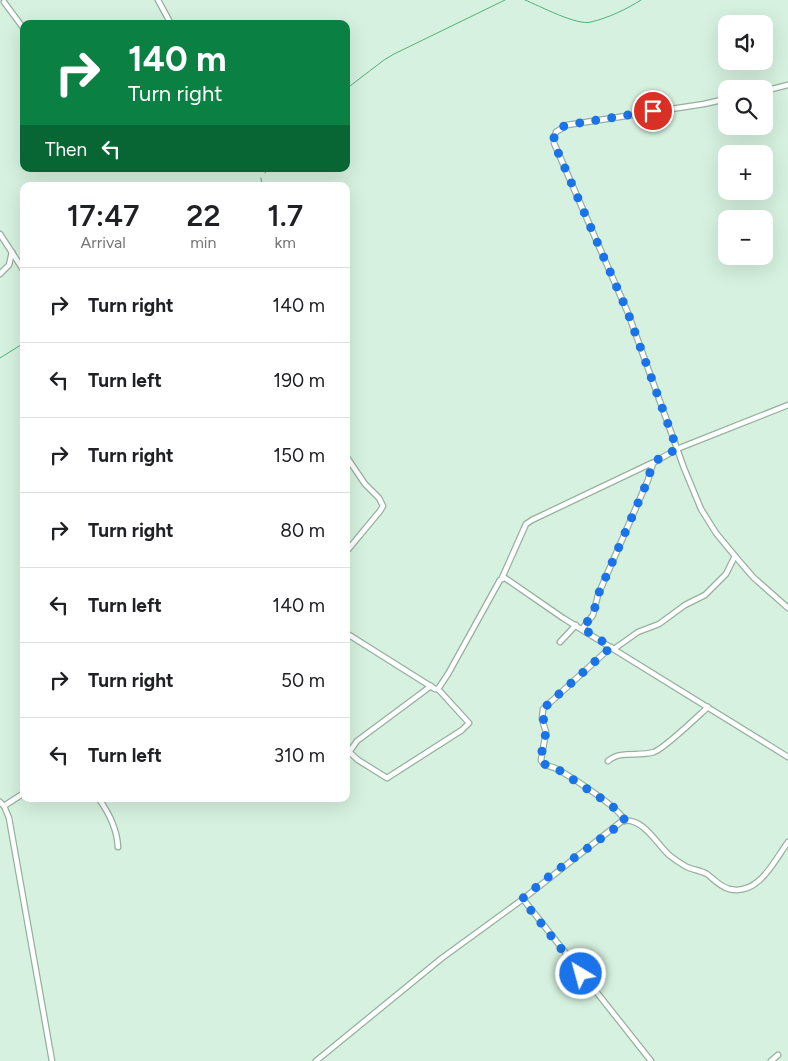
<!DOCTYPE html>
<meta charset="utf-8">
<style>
:root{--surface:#fff;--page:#f2f2f2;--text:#202124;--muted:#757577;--line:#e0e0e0}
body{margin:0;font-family:Figtree,sans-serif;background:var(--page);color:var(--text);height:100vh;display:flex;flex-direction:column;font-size:19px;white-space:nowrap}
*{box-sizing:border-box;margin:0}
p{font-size:16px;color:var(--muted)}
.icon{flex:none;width:28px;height:28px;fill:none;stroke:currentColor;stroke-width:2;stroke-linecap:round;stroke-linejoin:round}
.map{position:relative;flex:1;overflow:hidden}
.drawer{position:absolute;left:20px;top:182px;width:330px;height:620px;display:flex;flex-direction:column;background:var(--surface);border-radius:10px;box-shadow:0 5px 20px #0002}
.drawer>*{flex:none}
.hud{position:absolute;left:20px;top:20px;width:330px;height:152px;border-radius:10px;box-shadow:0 5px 20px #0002;background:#0b8043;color:#fff;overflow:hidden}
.fabs{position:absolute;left:718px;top:15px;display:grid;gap:10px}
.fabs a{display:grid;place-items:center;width:55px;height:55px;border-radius:10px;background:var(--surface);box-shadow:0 5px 20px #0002;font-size:25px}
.pin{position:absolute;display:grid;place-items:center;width:42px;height:42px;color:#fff;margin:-21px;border:2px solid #fff;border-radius:50%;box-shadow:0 1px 5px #0007}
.me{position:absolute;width:55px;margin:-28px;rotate:323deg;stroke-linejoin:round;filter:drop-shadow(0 0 4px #0008)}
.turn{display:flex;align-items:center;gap:18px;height:105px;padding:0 25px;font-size:22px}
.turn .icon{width:65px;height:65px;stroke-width:2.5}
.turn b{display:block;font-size:35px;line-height:42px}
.then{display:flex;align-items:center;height:48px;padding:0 25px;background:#0003;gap:10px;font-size:19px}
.eta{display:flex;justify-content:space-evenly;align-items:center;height:85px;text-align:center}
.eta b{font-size:30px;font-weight:600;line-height:35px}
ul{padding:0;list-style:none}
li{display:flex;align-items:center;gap:15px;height:75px;padding:0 25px;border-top:1px solid var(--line)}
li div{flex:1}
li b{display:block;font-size:19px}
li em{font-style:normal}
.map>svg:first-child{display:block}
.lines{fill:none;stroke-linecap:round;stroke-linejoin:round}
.stream{stroke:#4fb27b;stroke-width:1}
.minor-casing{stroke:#96b09f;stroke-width:7}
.minor{stroke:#fff;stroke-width:4.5}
.route{stroke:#1a73e8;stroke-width:9;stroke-dasharray:0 16.2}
</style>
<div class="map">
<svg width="788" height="1061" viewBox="0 0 788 1061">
<rect width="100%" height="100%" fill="#d6f1df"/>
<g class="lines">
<g class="stream">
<path d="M525,0C540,6 577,26 591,22C608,18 627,9 641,0"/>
<path d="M346,89L384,60L394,54L505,0"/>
<path d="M265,173L268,169"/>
<path d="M261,178L262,186"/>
<path d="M0,358L24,343"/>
</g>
<defs>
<g id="minor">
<path d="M158,0L171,24"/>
<path d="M4,2L24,29"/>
<path d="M764,91L788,85"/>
<path d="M726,99L704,104L567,125L556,132L554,137V143L628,313L684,468L701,509L716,533L735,556L753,577L788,608"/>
<path d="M0,234L24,271"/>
<path d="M0,274L9,265L12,252"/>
<path d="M346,456L365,484L379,498L383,506L380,511L346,552"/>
<path d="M502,578L526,524L532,520L652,463"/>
<path d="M582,629L593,615L598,595L648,480L653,463L677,449L788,405"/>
<path d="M346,633L435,689H438L448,674L500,580L505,578L563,618L788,757"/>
<path d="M560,642L576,625"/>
<path d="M611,647L543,709L542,719L546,732L541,760C544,767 550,765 557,769C571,777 619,807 625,821"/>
<path d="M614,649L638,632L659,624L685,605L705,595L726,574L735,556"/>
<path d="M346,749L358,760L387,778L462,730L469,723L438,689"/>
<path d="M350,751L357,741L431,686"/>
<path d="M608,761C620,750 639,757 654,752C665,748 697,717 708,707"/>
<path d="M99,799C109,813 117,829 118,847"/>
<path d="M0,802L4,806L9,818L52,1061"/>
<path d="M4,806L24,793"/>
<path d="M523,899L651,1061"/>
<path d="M316,1061L442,958L523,899L622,821C643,817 656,843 669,855C674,859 680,863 685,866C692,870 700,870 707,874C714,879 719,886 729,889C759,896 774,861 788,842"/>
<path d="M771,1061L778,1055"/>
</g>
</defs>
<use href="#minor" class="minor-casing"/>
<use href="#minor" class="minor"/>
</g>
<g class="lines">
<path class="route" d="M581,974L522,899L552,874L625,821L622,815L611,805L556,768L541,763V756L546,732L542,712L548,704L611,647L582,628L593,615L598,595L648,480C653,458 658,459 677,449L628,313L554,143C553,132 558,128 567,125L653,111"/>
</g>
</svg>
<div class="fabs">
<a><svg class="icon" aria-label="sound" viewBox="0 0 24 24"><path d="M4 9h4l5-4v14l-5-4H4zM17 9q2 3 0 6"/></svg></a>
<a><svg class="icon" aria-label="search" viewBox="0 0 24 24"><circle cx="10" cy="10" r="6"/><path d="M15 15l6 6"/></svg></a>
<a>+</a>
<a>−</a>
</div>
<div class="pin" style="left:653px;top:111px;background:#d93025"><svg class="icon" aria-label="arrive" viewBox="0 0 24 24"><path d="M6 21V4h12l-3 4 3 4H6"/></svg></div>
<svg class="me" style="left:581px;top:974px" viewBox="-20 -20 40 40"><circle r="17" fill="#1a73e8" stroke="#fff" stroke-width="3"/><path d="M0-11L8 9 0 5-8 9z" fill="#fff"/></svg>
<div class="hud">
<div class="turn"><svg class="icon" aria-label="right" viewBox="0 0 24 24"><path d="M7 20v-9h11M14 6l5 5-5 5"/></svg><div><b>140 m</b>Turn right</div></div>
<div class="then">Then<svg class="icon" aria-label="left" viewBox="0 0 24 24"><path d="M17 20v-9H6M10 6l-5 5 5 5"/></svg></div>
</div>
<section class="drawer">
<div class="eta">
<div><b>17:47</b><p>Arrival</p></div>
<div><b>22</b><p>min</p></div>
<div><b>1.7</b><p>km</p></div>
</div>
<ul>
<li><svg class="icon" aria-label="right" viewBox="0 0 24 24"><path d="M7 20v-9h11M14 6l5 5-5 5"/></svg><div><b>Turn right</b></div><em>140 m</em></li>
<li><svg class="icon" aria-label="left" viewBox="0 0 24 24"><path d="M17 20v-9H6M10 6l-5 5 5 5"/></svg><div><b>Turn left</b></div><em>190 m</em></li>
<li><svg class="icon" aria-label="right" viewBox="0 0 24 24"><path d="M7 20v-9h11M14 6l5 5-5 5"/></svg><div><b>Turn right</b></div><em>150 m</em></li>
<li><svg class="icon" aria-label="right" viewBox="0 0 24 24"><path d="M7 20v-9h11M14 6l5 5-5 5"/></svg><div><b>Turn right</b></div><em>80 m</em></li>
<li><svg class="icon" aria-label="left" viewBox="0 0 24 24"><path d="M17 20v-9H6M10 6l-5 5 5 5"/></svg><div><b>Turn left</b></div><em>140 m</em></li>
<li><svg class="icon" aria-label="right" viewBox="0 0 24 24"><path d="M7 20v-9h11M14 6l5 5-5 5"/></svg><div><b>Turn right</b></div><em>50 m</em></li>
<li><svg class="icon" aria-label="left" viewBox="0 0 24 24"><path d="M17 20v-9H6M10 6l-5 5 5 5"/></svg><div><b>Turn left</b></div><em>310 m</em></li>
</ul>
</section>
</div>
